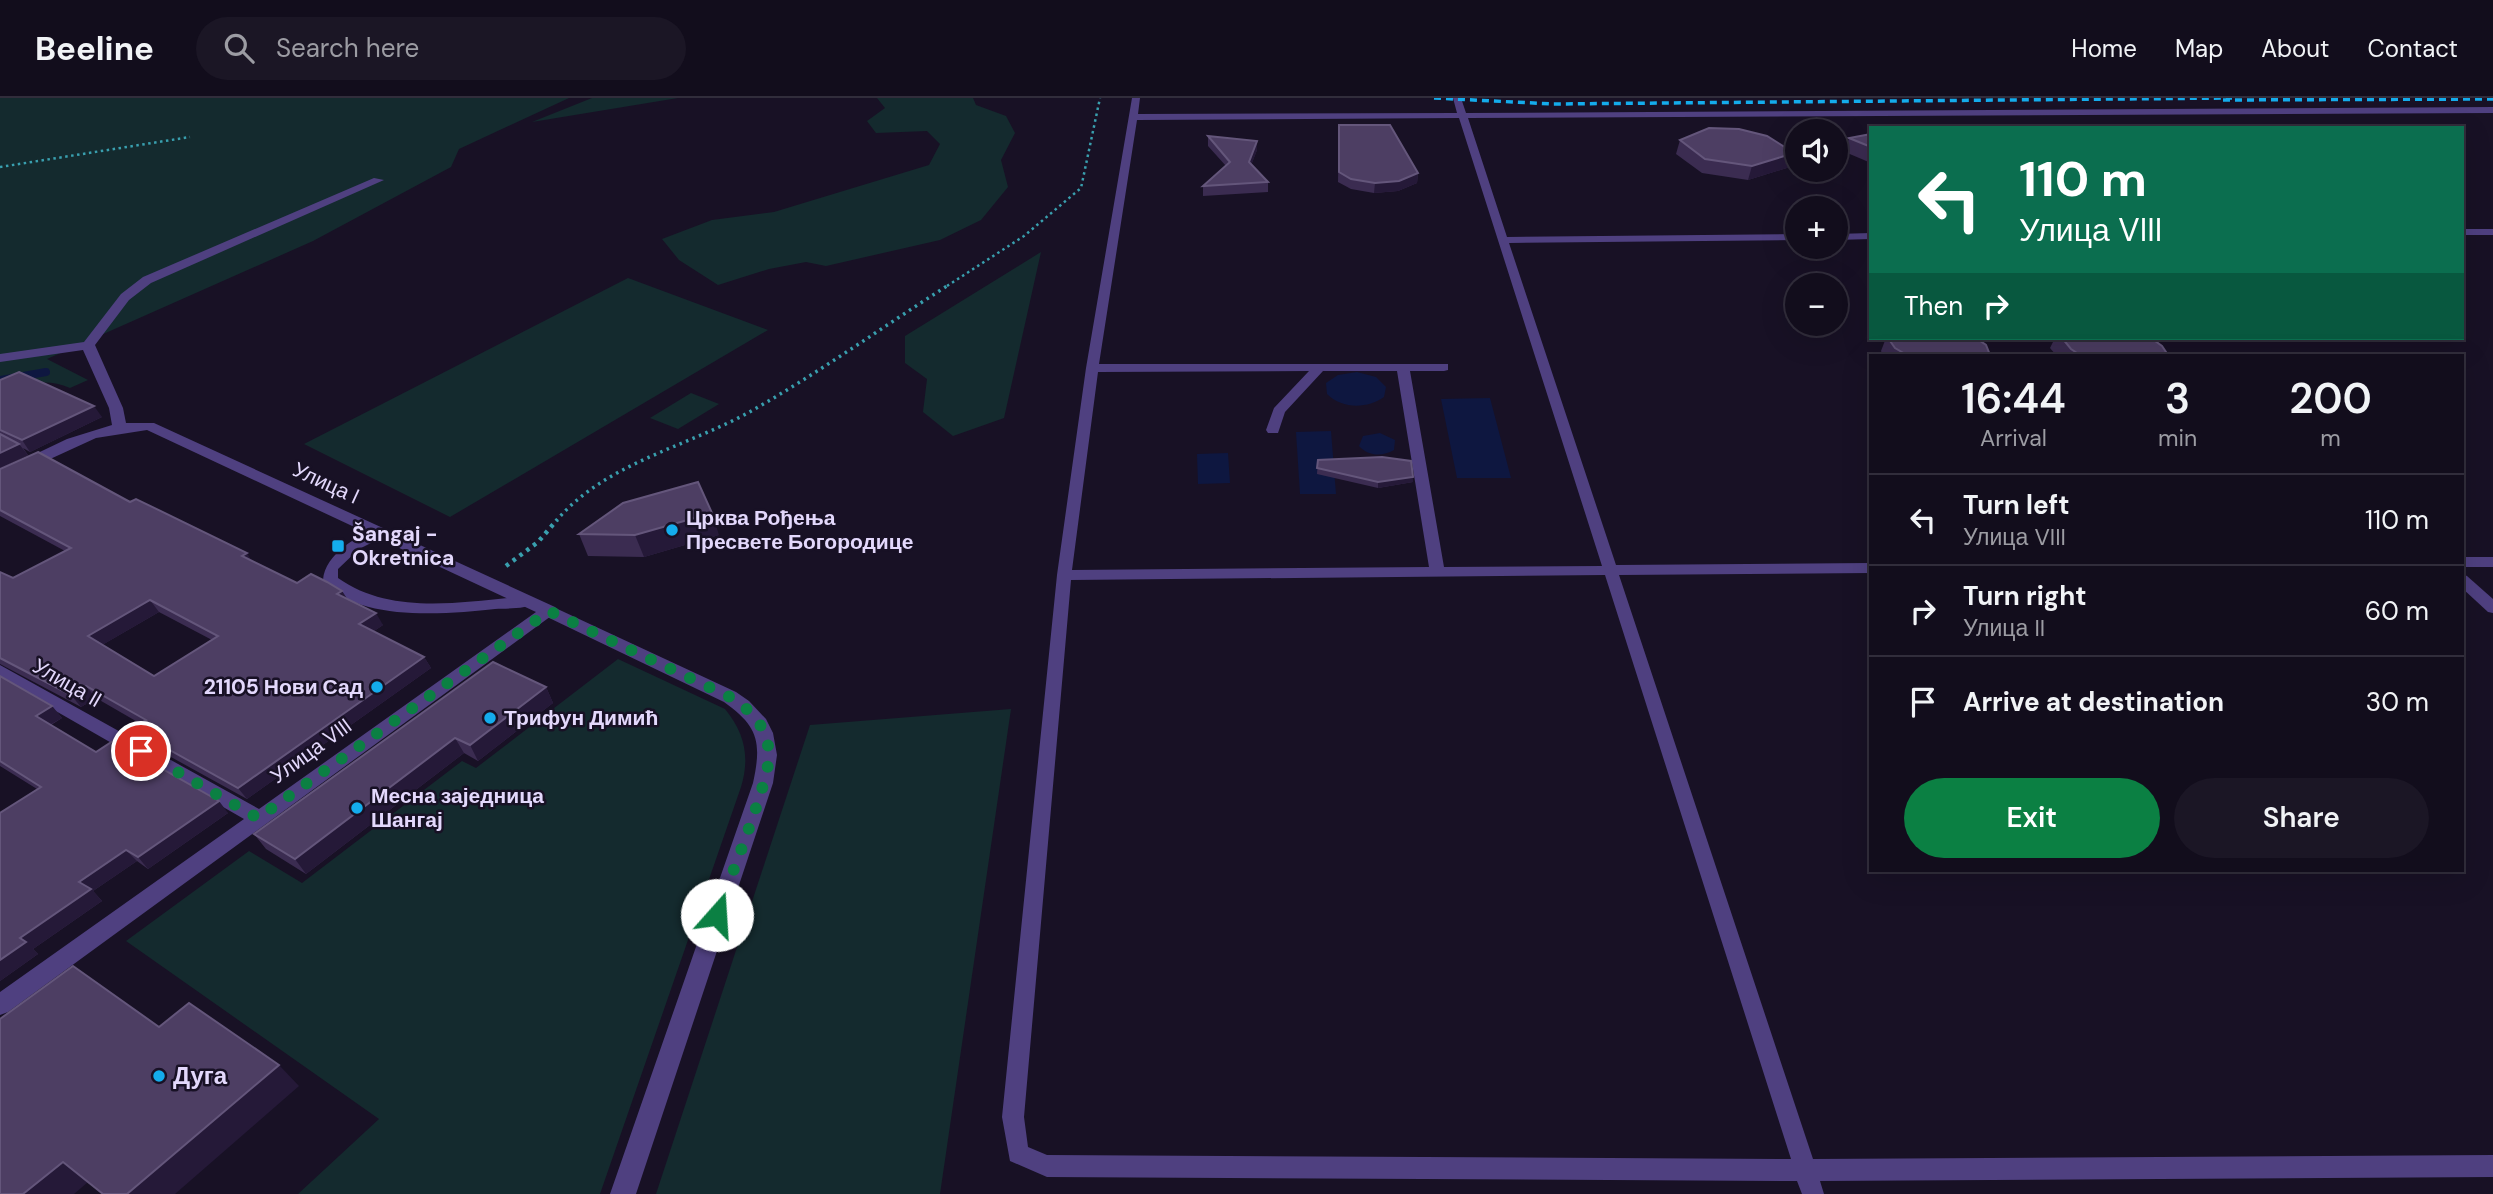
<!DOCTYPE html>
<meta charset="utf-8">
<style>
:root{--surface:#120d1c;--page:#1b1625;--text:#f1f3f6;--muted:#9c9ca3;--line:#312d3b;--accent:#0b8043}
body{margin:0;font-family:"DM Sans",sans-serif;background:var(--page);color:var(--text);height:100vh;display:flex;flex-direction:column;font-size:26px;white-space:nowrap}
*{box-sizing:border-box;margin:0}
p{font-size:23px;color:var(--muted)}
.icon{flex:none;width:38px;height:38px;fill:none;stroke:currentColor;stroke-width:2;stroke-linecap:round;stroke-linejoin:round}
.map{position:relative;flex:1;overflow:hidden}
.details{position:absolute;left:1869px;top:256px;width:595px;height:518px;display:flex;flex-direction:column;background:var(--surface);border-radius:0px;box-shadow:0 7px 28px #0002,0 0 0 2px var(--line)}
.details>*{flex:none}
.hud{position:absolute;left:1869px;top:28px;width:595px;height:214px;border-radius:0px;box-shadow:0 7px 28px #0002,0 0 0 2px var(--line);background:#0b6e4f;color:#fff;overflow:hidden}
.tools{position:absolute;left:1785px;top:21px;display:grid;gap:14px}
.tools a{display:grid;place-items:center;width:63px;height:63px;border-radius:50%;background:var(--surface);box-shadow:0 7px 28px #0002,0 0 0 2px var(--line);font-size:35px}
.pin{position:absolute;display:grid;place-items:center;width:60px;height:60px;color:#fff;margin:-30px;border:4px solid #fff;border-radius:50%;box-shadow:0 2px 7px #0007}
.me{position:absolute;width:77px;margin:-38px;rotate:19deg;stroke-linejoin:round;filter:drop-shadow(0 0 5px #0008)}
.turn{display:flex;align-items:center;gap:24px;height:147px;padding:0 35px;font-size:32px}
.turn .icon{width:91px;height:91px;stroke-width:2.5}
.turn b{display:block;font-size:49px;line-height:60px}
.then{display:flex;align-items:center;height:66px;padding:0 35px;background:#0003;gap:14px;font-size:26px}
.eta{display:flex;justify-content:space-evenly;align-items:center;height:119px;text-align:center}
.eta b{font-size:42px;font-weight:600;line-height:49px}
.action{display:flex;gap:14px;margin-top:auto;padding:14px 35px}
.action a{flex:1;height:80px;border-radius:42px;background:var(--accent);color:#fff;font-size:28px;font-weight:600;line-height:80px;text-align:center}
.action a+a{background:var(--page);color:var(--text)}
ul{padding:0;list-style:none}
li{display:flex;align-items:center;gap:21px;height:91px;padding:0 35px;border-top:2px solid var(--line)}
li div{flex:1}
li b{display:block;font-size:26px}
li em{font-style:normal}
header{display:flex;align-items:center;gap:42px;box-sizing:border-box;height:98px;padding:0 35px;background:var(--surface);border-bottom:2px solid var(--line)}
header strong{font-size:33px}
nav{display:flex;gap:38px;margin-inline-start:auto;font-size:24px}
.search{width:490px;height:63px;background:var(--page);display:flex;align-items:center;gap:18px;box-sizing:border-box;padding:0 24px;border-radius:38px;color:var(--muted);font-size:26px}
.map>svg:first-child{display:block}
.green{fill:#142a2e}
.water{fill:#0e1740}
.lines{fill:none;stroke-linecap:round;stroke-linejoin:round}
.stream{stroke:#0e1740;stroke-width:8}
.path-far2{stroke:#399fae;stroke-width:2.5;stroke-dasharray:2.5 3.5;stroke-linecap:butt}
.path-far1{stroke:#399fae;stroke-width:3.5;stroke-dasharray:2.5 4.5;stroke-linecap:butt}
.path{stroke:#399fae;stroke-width:4.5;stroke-dasharray:3.5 5;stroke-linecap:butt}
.service{fill:#4f4080;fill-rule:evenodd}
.minor{fill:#4f4080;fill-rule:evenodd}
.tertiary{fill:#4f4080;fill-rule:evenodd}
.rail{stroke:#14acec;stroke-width:3.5;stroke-dasharray:7 5;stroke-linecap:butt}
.wall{fill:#3b2c51;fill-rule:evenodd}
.shaded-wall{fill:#251938}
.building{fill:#4d3e63;stroke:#64567b;stroke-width:2;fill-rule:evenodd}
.route{stroke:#0b8043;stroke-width:12;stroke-dasharray:0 21.6}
.poi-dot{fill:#14acec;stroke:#181125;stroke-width:2.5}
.labels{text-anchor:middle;stroke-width:5;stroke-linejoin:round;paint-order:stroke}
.street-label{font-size:21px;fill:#e3d8fc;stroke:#181125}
.poi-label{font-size:21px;font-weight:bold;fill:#e3d8fc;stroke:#181125;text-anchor:start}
.near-poi-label{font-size:24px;font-weight:bold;fill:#e3d8fc;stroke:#181125;text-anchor:start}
</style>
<header>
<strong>Beeline</strong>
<div class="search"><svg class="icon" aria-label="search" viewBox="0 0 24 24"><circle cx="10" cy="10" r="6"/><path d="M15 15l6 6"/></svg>Search here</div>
<nav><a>Home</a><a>Map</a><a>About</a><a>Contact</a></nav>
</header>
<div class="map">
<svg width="2493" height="1096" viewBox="0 0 2493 1096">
<rect width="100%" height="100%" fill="#181125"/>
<g class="green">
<path d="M0,0H569L459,51L451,69L313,143L47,261L88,282L70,290C45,279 24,286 0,297Z"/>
<path d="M592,0H678L532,24Z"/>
<path d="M877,0H973L976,7L1006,18L1015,35L1001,62L1008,89L981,122L940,142L826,168L806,164L769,171L718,187L679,162L662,141L712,122L774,114L929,67L940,46L927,33L876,35L867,23L885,10Z"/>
<path d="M1041,154L1004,320L953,338L923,314L927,281L905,265V238Z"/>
<path d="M628,180L768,232L450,419L304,346Z"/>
<path d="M691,295L719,306L678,331L650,320Z"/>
<path d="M618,561L725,611C745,635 750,660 741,689L600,1096H298L379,1021L126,843L249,753L302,785L462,663L476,670Z"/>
<path d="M1011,611L940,1096H656L810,627Z"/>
</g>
<g class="water">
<path d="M1357,274L1376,279L1386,289L1384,299C1367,311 1342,311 1327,296L1326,285L1338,277Z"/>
<path d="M1490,300L1511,380H1457L1441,301Z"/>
<path d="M1331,333L1336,396H1300L1296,334Z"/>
<path d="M1380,335L1395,342L1394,352C1382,359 1368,358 1359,348L1363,338Z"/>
<path d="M1228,355L1230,385L1198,386L1197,356Z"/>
</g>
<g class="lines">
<path class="stream" d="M0,282L46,274"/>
<g class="path-far2">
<path d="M0,69L190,39"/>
<path d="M947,188L1024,138L1081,90L1100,0"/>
</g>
<path class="path-far1" d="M556,423C606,364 688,349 753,312C820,274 884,228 950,186"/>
<path class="path" d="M506,468L538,444L557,422"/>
<g class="service">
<path d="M1132,0H1140L1138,16L1457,15L1453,0H1461L1466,15L2493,9V15L1468,20L1507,139L1797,136V142L1509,145L1616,467L1871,465V475L1619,477L1813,1061L2493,1057V1079L1820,1083L1824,1096H1802L1797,1083L1047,1079L1010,1063L1002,1019L1057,477L1086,270ZM1459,20L1602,468L1444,469L1410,273H1444L1448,272V266H1099L1137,22ZM1309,273L1274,310L1266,332L1268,335H1278L1285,314L1323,273H1397L1429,469L1072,472L1098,274ZM1605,477L1791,1061L1047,1057L1028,1049L1024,1019L1071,482Z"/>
<rect x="2462" y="131" width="31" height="6"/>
<path d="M1871,135V141L1836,142V136Z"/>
<path d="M382,430L387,431L389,434L387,437L359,451L338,471V480C393,519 466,503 529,498L537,503C528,512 507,510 495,511C447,516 357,525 323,482C325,456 358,436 382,430Z"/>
<rect x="2462" y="459" width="31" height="10"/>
<path d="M2462,476L2467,478L2493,501V515L2488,514L2462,490Z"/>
</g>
<path class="minor" d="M374,80L384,82L151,185L129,202L95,247L123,310L126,325H154L555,509L558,513L8,914L0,917V894L244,721L0,581V567L259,711L536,514L147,332L96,340L0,384V373L67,341L112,327L109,310L83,252L0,264V256L84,244L121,196L143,179Z"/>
<path class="tertiary" d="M549,507L736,594L749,603L766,621L773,635L777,657L773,685L636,1096H610L753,685C762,644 758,628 724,604L543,517L540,513L543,509Z"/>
<g class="rail">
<path d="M1434,0L1553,6L2232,0"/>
<path d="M2223,2L2493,1"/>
</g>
</g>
<g class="wall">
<path d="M1339,27L1418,75L1417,85L1398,93L1374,95L1351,91L1338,84Z"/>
<path d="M1871,36V65L1845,54L1849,40Z"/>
<path d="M1208,38L1257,52L1251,67L1268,84V94L1203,98V88L1226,68L1208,48Z"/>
<path d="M1680,42L1790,69L1748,82L1702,75L1676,56Z"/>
<path d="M1886,240H1976L1990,257H1883L1881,253Z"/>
<path d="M2055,240H2151L2168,257H2056L2050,250Z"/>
<path d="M0,282L102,319L30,354L23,350L28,357L0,370Z"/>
<path d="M1318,362L1413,384L1378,390L1317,376Z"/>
<path d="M0,371L130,404L297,485L342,493L348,502L383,527L374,533L424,559L431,570L247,701L142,643L132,631L141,626L96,600L81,609L0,566V474L13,480L65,453L0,418ZM159,514L212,542L154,578L102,547Z"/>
<path d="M579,436L719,437L644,459L588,458Z"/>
<path d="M0,578L52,608L62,620L51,627L96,654L228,715L148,771L137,763L93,793L102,803L33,851L38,856L0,883V715L37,691L0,668Z"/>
<path d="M546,589L553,605L478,663L464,655L306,776L266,751L254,736Z"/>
</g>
<g class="shaded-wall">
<path d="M1257,43V52L1249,73V64Z"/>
<path d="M1794,55L1790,69L1748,82L1752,68Z"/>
<path d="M1418,75L1417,85L1398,93L1374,95L1375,85Z"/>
<path d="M94,308L102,319L30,354L22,342Z"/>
<path d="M19,346L28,357L0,370V355Z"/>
<path d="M1413,379V384L1378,390V384Z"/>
<path d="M712,415L719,437L644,459L635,437Z"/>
<path d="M247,455L254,467L242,458Z"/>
<path d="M342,493L349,504L337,496Z"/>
<path d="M150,502L159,514L97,550L88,538Z"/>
<path d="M376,515L383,527L367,538L359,526Z"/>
<path d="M424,559L431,570L247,701L238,690Z"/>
<path d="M86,588L96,600L81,609L71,597Z"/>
<path d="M546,589L553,605L478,663L470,647Z"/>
<path d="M52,608L62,620L46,629L36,618Z"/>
<path d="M455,640L464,655L306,776L295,761Z"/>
<path d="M219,703L228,715L148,771L138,759Z"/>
<path d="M126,752L137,763L93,793L102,803L33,851L38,856L0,883V862L20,840L79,784Z"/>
<path d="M279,967L299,988L175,1096H127Z"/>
<path d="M63,1064L88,1084L74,1096H23Z"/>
</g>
<g class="building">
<path d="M1339,27H1390L1418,75L1399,83L1375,85L1351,81L1339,74Z"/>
<path d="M1709,30L1739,31L1767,38L1794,55L1752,68L1705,61L1680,42Z"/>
<path d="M1871,36V49L1849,40Z"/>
<path d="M1208,38L1257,43L1249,64L1268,84L1203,88L1230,64Z"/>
<path d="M1888,240H1976L1986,247L1990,257H1907L1895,250Z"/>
<path d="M2062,240H2151L2162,248L2168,257H2080L2071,251Z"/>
<path d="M19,274L94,308L22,342L0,332V282Z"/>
<path d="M0,336L19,346L0,355Z"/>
<path d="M38,354L130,404L136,401L247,455L242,458L297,485L311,476L327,484L342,493L337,496L376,515L359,526L424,559L238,690L132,631L146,622L86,588L71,597L0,560V474L13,480L71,450L0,412V371ZM150,502L218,538L154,578L88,538Z"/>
<path d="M1382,359L1411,363L1413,379L1378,384L1317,370L1318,362Z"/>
<path d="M698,384L712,415L635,437L579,436L623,405Z"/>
<path d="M493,564L546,589L470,647L455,640L295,761L254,736Z"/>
<path d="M0,578L52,608L36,618L96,654L113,643L219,703L138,759L126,752L79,784L91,791L20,840L26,844L0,862V715L41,689L0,663Z"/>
<path d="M73,868L159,929L189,905L279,967L127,1096H103L63,1064L23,1096H0V921Z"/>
</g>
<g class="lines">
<path class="route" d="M141,653L258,720L549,513L730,599C752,613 765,626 769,653C773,676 727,787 717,817"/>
</g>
<g class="poi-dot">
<circle cx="672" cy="432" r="7"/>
<rect x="331" y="441" width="14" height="14" rx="3.5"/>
<circle cx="377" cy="589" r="7"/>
<circle cx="490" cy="620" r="7"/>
<circle cx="357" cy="710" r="7"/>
<circle cx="159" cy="978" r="7"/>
</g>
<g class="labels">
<g class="street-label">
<text transform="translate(326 385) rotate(25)" y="7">Улица I</text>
<text transform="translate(67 585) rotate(30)" y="7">Улица II</text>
<text transform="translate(311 653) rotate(-36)" y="7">Улица VIII</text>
</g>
<g class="poi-label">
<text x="686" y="427">Црква Рођења<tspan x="686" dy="24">Пресвете Богородице</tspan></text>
<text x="352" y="443">Šangaj -<tspan x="352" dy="24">Okretnica</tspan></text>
<text x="363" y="596" text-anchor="end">21105 Нови Сад</text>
<text x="504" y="627">Трифун Димић</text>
<text x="371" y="705">Месна заједница<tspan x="371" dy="24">Шангај</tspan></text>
</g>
<g class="near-poi-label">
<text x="173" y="986">Дуга</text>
</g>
</g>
</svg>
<div class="tools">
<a><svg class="icon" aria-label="sound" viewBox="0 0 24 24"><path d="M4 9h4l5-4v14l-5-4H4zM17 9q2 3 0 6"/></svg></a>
<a>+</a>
<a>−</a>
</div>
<div class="pin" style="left:141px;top:653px;background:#d93025"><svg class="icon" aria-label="arrive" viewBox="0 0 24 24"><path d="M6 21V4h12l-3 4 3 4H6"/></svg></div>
<svg class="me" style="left:717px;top:817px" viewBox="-20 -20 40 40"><circle r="19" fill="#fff"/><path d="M0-13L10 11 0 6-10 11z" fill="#0b8043"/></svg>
<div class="hud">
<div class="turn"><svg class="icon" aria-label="left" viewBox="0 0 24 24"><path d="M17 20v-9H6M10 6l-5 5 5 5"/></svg><div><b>110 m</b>Улица VIII</div></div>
<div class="then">Then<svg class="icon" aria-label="right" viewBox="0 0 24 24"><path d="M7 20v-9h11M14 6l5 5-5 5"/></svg></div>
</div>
<section class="details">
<div class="eta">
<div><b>16:44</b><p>Arrival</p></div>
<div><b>3</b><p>min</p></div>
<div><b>200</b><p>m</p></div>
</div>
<ul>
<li><svg class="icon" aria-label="left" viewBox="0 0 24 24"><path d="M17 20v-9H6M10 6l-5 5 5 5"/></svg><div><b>Turn left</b><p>Улица VIII</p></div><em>110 m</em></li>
<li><svg class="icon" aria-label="right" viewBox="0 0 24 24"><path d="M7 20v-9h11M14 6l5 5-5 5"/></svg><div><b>Turn right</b><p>Улица II</p></div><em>60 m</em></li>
<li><svg class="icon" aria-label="arrive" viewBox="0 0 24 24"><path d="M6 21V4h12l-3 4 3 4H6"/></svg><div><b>Arrive at destination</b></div><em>30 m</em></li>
</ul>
<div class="action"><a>Exit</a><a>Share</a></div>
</section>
</div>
